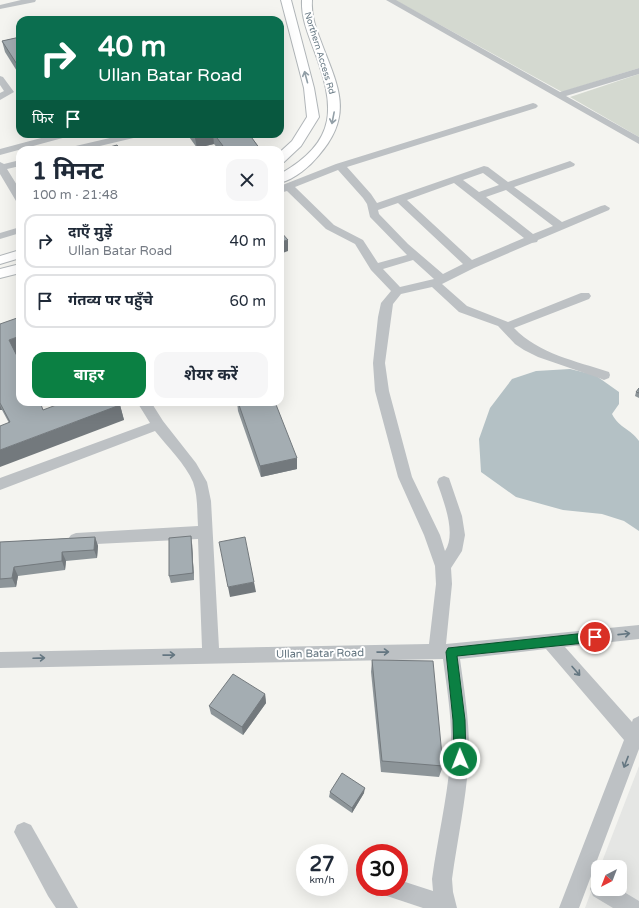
<!DOCTYPE html>
<html lang="hi">
<meta charset="utf-8">
<style>
:root{--surface:#fff;--page:#f6f6f7;--text:#1f2937;--muted:#747a83;--line:#e0e1e3;--accent:#0b8043}
body{margin:0;font-family:"Varela Round","Noto Sans Devanagari",sans-serif;background:var(--page);color:var(--text);height:100vh;display:flex;flex-direction:column;font-size:15px;white-space:nowrap}
*{box-sizing:border-box;margin:0}
p{font-size:13px;color:var(--muted)}
.icon{flex:none;width:22px;height:22px;fill:none;stroke:currentColor;stroke-width:2;stroke-linecap:round;stroke-linejoin:round}
.map{position:relative;flex:1;overflow:hidden}
.side{position:absolute;left:16px;top:146px;width:268px;height:260px;display:flex;flex-direction:column;background:var(--surface);border-radius:12px;box-shadow:0 4px 16px #0002}
.side>*{flex:none}
.hud{position:absolute;left:16px;top:16px;width:268px;height:122px;border-radius:12px;box-shadow:0 4px 16px #0002;background:#0b6e4f;color:#fff;overflow:hidden}
.needle{width:26px;rotate:222deg}
.buttons{position:absolute;left:591px;top:860px;display:grid;gap:8px}
.buttons a{display:grid;place-items:center;width:36px;height:36px;border-radius:8px;background:var(--surface);box-shadow:0 4px 16px #0002;font-size:20px}
.speed{position:absolute;left:296px;top:844px;display:flex;gap:8px;font-size:20px;font-weight:700;text-align:center}
.speed>*{display:grid;place-content:center;width:52px;height:52px;border-radius:50%;background:var(--surface);box-shadow:0 4px 16px #0002;line-height:1}
.speed small{font-size:10px;font-weight:400}
.speed .limit{border:6px solid #d22;background:#fff;color:#111}
.pin{position:absolute;display:grid;place-items:center;width:34px;height:34px;color:#fff;margin:-17px;border:2px solid #fff;border-radius:50%;box-shadow:0 1px 4px #0007}
.me{position:absolute;width:44px;margin:-22px;rotate:359deg;stroke-linejoin:round;filter:drop-shadow(0 0 3px #0008)}
.turn{display:flex;align-items:center;gap:14px;height:84px;padding:0 16px;font-size:18px}
.turn .icon{width:52px;height:52px;stroke-width:2.5}
.turn b{display:block;font-size:28px;line-height:34px}
.then{display:flex;align-items:center;height:38px;padding:0 16px;background:#0003;gap:8px;font-size:15px}
.round{display:grid;place-items:center;flex:none;width:42px;height:42px;border-radius:12px;background:var(--page)}
.summary{display:flex;align-items:center;justify-content:space-between;height:68px;padding:0 16px}
h1{font-size:24px;font-weight:700;line-height:30px}
.cta{display:flex;gap:8px;margin-top:auto;padding:8px 16px}
.cta a{flex:1;height:46px;border-radius:12px;background:var(--accent);color:#fff;font-size:16px;font-weight:700;line-height:46px;text-align:center}
.cta a+a{background:var(--page);color:var(--text)}
ul{padding:0;list-style:none}
li{display:flex;align-items:center;gap:12px;height:54px;margin:0 8px 6px;padding:0 8px;border:2px solid var(--line);border-radius:12px}
li div{flex:1}
li b{display:block;font-size:15px}
li em{font-style:normal}
.map>svg:first-child{display:block}
.built{fill:#e5e6e4}
.green{fill:#d4d9d0}
.water{fill:#b4c1c5}
.lines{fill:none;stroke-linecap:round;stroke-linejoin:round}
.major-casing{stroke:#b0b5b8;stroke-width:2}
.minor{fill:#bdc1c4;fill-rule:evenodd}
.major{fill:#fff;fill-rule:evenodd}
.wall{fill:#8d9599}
.shaded-wall{fill:#73797d}
.building{fill:#a4adb2;stroke:#73797d}
.oneway{stroke:#929fa7}
.oneway2{stroke:#647681}
.route{fill:#0b8043;stroke:#07532c}
.labels{text-anchor:middle;stroke-width:4;stroke-linejoin:round;paint-order:stroke}
.far-street-label{font-size:9px;fill:#647681;stroke:#fff}
.street-label{font-size:11px;fill:#647681;stroke:#fff}
</style>
<div class="map">
<svg width="639" height="908" viewBox="0 0 639 908">
<rect width="100%" height="100%" fill="#f4f4f0"/>
<path class="built" d="M639,766V908H585L598,873V889H620V867H600Z"/>
<g class="green">
<path d="M395,0H639V68L562,92Z"/>
<path d="M639,74V137L570,97Z"/>
</g>
<path class="water" d="M570,369L595,375L619,392V404L612,414C620,429 630,428 639,441V531L624,521L602,514L563,510L516,497L481,472L479,439L490,408L512,379L536,371Z"/>
<g class="lines">
<defs>
<g id="major">
<path d="M281,0H291L314,88L319,117L301,146L284,162L280,163V152L292,141L307,117L304,88Z"/>
<path d="M302,0H312C311,14 315,26 320,39C336,83 356,113 319,155C310,166 295,179 280,183V174C339,141 335,106 314,50C308,34 301,17 302,0Z"/>
<path d="M20,250V258L0,264V256Z"/>
<path d="M20,264V273L0,278V269Z"/>
</g>
</defs>
<use href="#major" class="major-casing"/>
<g class="minor">
<path d="M21,0H36L35,2L0,9V5Z"/>
<path d="M386,0H396L560,92L639,68V74L566,96L639,137V144Z"/>
<path d="M0,76L3,77L14,92L0,100V93L4,91L0,85Z"/>
<path d="M533,103L536,104L538,106L536,108L347,167L371,194L377,203L484,166L488,167L508,182L570,161L575,164L574,166L514,187L562,222L601,206L605,205L610,208L609,210L538,240L537,242L532,243L474,268L442,284L467,306L508,322L581,293H589L591,296L589,299L514,328C539,354 576,361 609,372L610,375L609,378L604,380L599,378L538,357L524,350L515,344L498,326L459,312L432,287L401,294L393,304L385,363L389,391L412,477L440,535L445,551C457,533 443,500 437,482L439,478L444,476L449,478L462,516L465,535L462,551L451,568L452,584L446,644L639,625V639L565,647L632,722L633,719L639,716V749L579,908H559L624,740L546,649L460,659C464,688 469,718 469,748C468,792 458,835 452,879L453,892L457,908H423L381,894L378,887H399V880L433,891L432,879C438,835 449,792 451,748C452,718 447,689 443,659L0,668V652L202,648L198,539L76,545L71,543L68,539L71,535L76,533L198,526C197,512 198,496 193,482C186,465 167,446 155,431L0,490V478L150,423L137,402H151L163,421L196,463L207,482L211,501L219,648L429,644L436,584L435,566L424,535L398,477L375,391L373,363L378,317L381,303L391,291L371,270L355,244L326,229L287,191L280,193V186L336,164ZM338,170L363,198L367,204L370,217L407,255L378,263L363,240L334,225L295,187ZM483,173L499,185L479,192L463,180ZM454,183L524,238L472,260L407,200ZM506,190L553,226L533,234L486,197ZM398,203L463,264L443,274L408,244L379,214L378,210ZM413,260L434,279L400,287L383,269Z"/>
<path d="M56,134H72L70,136L0,155V149Z"/>
<path d="M127,134H144L142,136L83,150H65L67,148Z"/>
<path d="M20,160V166L7,169L20,190V202L16,201L0,174V162L4,164Z"/>
<path d="M20,227V233L0,239V233Z"/>
<path d="M24,822L31,825L78,908H56L48,896L14,832L17,825Z"/>
<path d="M598,880V889H619L639,901V908H613L593,896L590,889L593,882Z"/>
</g>
<use href="#major" class="major"/>
</g>
<g class="wall">
<path d="M20,37V76L5,52L2,41Z"/>
<path d="M187,134H249L261,150H219L214,144L197,148Z"/>
<path d="M0,324L16,354L43,410L120,405L124,420L9,423L2,410H0Z"/>
<path d="M639,388V398L635,396L636,392Z"/>
<path d="M237,402H275L297,469L261,477L238,411Z"/>
<path d="M95,537L98,546L97,558L66,561L65,570L18,576L16,587L0,588V542Z"/>
<path d="M192,543L194,580L171,583L169,576Z"/>
<path d="M372,660L443,766L439,777L381,772L371,672Z"/>
<path d="M265,694L266,703L243,735L211,714L209,706Z"/>
<path d="M330,792L364,793L352,813L329,797Z"/>
</g>
<g class="shaded-wall">
<path d="M213,134L214,144L197,148L195,138Z"/>
<path d="M288,240V251L280,254V242Z"/>
<path d="M20,336V353L15,355L9,340Z"/>
<path d="M0,405L2,410H0Z"/>
<path d="M120,405L124,420L0,467V450Z"/>
<path d="M297,458V469L261,477L260,466Z"/>
<path d="M191,536L192,543L194,580L193,573Z"/>
<path d="M95,537L98,546L97,558L94,550Z"/>
<path d="M62,552L66,561L65,570L62,561Z"/>
<path d="M14,567L18,576L16,587L12,578Z"/>
<path d="M254,582L256,592L230,597L228,587Z"/>
<path d="M265,694L266,703L243,735L242,727Z"/>
<path d="M365,788L364,793L352,813V808Z"/>
</g>
<g class="building">
<path d="M20,37V69L2,41Z"/>
<path d="M193,134H212L195,138Z"/>
<path d="M214,134H249L260,149L256,150H226Z"/>
<path d="M117,145L121,150H99Z"/>
<path d="M280,231L288,240L280,242Z"/>
<path d="M20,317V336L9,340L20,362V402H40L43,410L64,402H118L120,405L0,450V426L10,422L0,403V324Z"/>
<path d="M639,388V393L636,392Z"/>
<path d="M238,402H275L297,458L260,466Z"/>
<path d="M191,536L193,573L169,576V538Z"/>
<path d="M95,537L94,550L62,552V561L14,567L12,578L0,579V542Z"/>
<path d="M245,537L254,582L228,587L219,542Z"/>
<path d="M372,660L433,661L443,766L382,761Z"/>
<path d="M233,674L265,694L242,727L209,706Z"/>
<path d="M342,773L365,788L352,808L330,792Z"/>
</g>
<defs><path id="oneway-shaft" d="M-6 0H5M1.5-3L5.5 0L1.5 3" fill="none" stroke-width="1.6" stroke-linecap="round" stroke-linejoin="round"/></defs>
<g class="oneway">
<use href="#oneway-shaft" transform="translate(306 77) rotate(-105)"/>
<use href="#oneway-shaft" transform="translate(333 118) rotate(101)"/>
</g>
<g class="oneway2">
<use href="#oneway-shaft" transform="translate(624 634) rotate(-6)"/>
<use href="#oneway-shaft" transform="translate(383 652) rotate(-1)"/>
<use href="#oneway-shaft" transform="translate(169 655) rotate(-1)"/>
<use href="#oneway-shaft" transform="translate(39 658) rotate(-2)"/>
<use href="#oneway-shaft" transform="translate(576 671) rotate(49)"/>
<use href="#oneway-shaft" transform="translate(626 762) rotate(111)"/>
</g>
<path class="route" d="M595,632L598,634L600,637L598,640L595,642L457,656L465,720L466,759L464,763L460,765L455,763L454,759L453,720L446,652L448,648Z"/>
<g class="labels">
<g class="far-street-label">
<text transform="translate(320 53) rotate(73)" y="3">Northern Access Rd</text>
</g>
<g class="street-label">
<text transform="translate(320 653) rotate(-1)" y="4">Ullan Batar Road</text>
</g>
</g>
</svg>
<div class="buttons">
<a><svg class="needle" viewBox="-14 -14 28 28"><path d="M0-13l5 13h-10z" fill="#e53935"/><path d="M0 13l5-13h-10z" fill="#747a83"/></svg></a>
</div>
<div class="speed"><div>27<small>km/h</small></div><div class="limit">30</div></div>
<div class="pin" style="left:595px;top:637px;background:#d93025"><svg class="icon" aria-label="arrive" viewBox="0 0 24 24"><path d="M6 21V4h12l-3 4 3 4H6"/></svg></div>
<svg class="me" style="left:460px;top:759px" viewBox="-20 -20 40 40"><circle r="17" fill="#0b8043" stroke="#fff" stroke-width="3"/><path d="M0-11L8 9 0 5-8 9z" fill="#fff"/></svg>
<div class="hud">
<div class="turn"><svg class="icon" aria-label="right" viewBox="0 0 24 24"><path d="M7 20v-9h11M14 6l5 5-5 5"/></svg><div><b>40 m</b>Ullan Batar Road</div></div>
<div class="then">फिर<svg class="icon" aria-label="arrive" viewBox="0 0 24 24"><path d="M6 21V4h12l-3 4 3 4H6"/></svg></div>
</div>
<section class="side">
<div class="summary"><div><h1>1 मिनट</h1><p>100 m · 21:48</p></div><a class="round"><svg class="icon" aria-label="close" viewBox="0 0 24 24"><path d="M6 6l12 12M18 6L6 18"/></svg></a></div>
<ul>
<li><svg class="icon" aria-label="right" viewBox="0 0 24 24"><path d="M7 20v-9h11M14 6l5 5-5 5"/></svg><div><b>दाएँ मुड़ें</b><p>Ullan Batar Road</p></div><em>40 m</em></li>
<li><svg class="icon" aria-label="arrive" viewBox="0 0 24 24"><path d="M6 21V4h12l-3 4 3 4H6"/></svg><div><b>गंतव्य पर पहुँचे</b></div><em>60 m</em></li>
</ul>
<div class="cta"><a>बाहर</a><a>शेयर करें</a></div>
</section>
</div>
